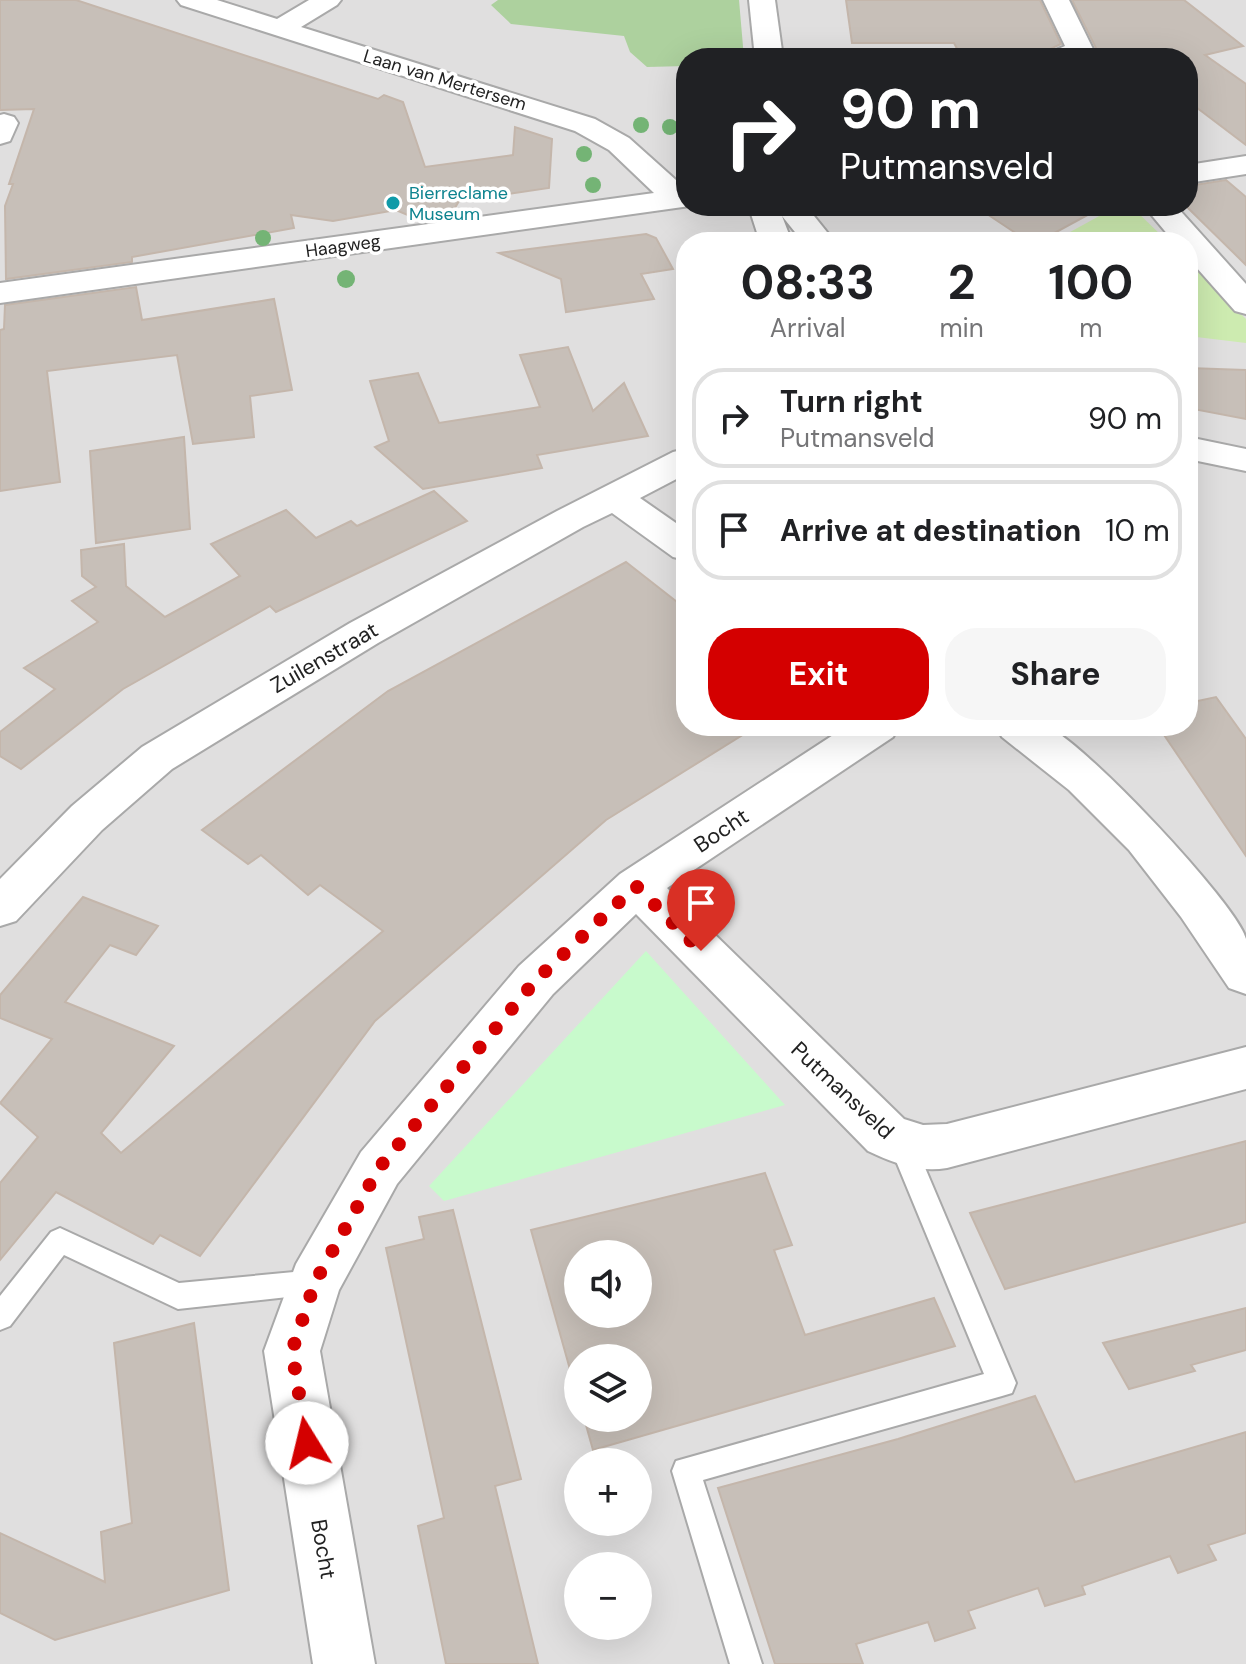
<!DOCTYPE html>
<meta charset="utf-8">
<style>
:root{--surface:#fff;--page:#f6f6f6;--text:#202124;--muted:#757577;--line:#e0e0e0;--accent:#d40000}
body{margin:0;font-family:"DM Sans",sans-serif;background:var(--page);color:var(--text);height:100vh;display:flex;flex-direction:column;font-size:30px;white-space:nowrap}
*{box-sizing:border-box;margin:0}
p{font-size:26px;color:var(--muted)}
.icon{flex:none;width:44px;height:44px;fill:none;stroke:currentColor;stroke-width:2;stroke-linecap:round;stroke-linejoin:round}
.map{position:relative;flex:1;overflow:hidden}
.drawer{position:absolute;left:676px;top:232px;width:522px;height:504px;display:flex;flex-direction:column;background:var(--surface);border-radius:32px;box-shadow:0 8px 32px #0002}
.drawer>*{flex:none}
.top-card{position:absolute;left:676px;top:48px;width:522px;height:168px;border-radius:32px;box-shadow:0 8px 32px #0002;background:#202124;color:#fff;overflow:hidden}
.controls{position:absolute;left:564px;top:1240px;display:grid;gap:16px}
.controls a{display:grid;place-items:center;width:88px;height:88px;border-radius:50%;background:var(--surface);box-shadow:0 8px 32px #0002;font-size:40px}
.pin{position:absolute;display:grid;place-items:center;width:68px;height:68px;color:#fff;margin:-82px -34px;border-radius:50% 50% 50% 0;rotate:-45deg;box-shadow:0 0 8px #0007}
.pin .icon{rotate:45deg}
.me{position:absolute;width:88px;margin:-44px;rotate:351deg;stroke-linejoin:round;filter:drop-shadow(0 0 6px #0008)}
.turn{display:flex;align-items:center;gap:28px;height:168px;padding:0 32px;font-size:36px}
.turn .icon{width:104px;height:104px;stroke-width:2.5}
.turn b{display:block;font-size:56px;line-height:68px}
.eta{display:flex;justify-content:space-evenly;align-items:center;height:136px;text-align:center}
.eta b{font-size:48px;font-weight:700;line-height:56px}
.action{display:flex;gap:16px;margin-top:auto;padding:16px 32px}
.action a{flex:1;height:92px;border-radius:32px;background:var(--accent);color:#fff;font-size:32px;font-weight:700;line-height:92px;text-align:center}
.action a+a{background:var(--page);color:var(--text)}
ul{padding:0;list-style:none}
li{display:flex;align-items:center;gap:24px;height:100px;margin:0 16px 12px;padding:0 16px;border:4px solid var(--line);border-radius:32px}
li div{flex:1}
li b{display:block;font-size:30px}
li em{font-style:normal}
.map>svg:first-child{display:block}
.residential{fill:#e0dfdf;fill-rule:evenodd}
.grass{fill:#cdebb0}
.forest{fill:#add19e}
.park{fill:#c8facc}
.building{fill:#c7bfb8;stroke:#c4b6ab;stroke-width:2;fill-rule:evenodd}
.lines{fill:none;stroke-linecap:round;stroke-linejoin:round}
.service-casing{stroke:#a9a9a9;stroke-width:4}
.minor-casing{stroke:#a9a9a9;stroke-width:4}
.tertiary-casing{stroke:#a9a9a9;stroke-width:4}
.service{fill:#fff;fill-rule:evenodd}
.minor{fill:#fff;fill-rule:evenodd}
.tertiary{fill:#fff;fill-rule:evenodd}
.tree{fill:#74b475}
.route{stroke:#d40000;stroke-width:14;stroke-dasharray:0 25.2}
.culture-dot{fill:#0f9aa8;stroke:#fff;stroke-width:3}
.labels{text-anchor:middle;stroke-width:7;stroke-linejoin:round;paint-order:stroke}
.far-street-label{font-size:18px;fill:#222;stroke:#fff}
.far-culture-label{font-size:18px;fill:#0d838f;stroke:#fff;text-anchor:start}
.street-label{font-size:22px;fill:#222;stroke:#fff}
</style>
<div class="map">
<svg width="1246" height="1664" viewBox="0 0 1246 1664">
<rect width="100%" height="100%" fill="#f2efe9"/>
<path class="residential" d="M0,0H1246V1664H0ZM686,58H1188V206H686ZM686,242H1188V726H686ZM578,1254H638V1314H578ZM578,1358H638V1418H578ZM578,1462H638V1522H578ZM578,1566H638V1626H578Z"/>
<g class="grass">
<path d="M1127,206H1131L1168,242H1052L1112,209Z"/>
<path d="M1188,262L1246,319V343L1188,336Z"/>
</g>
<path class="forest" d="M498,0H739L744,58H686V66L647,67L630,52L624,36L511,24L491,5Z"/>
<path class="park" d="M646,951L785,1105L444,1201L429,1186Z"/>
<g class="building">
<path d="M0,0H76L378,99L384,95L403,102L425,167L513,155L515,127L552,139L549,188L459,201L449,218L424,222L396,210L333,221L291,215L294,228L132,257V262L6,279L5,206L13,184H9L34,109L0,110Z"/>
<path d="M846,0H1040L1061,44L1050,49L1044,58H962L954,43H852Z"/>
<path d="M1072,0H1184L1243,46L1205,55L1246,84V145L1188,101V58H1087L1096,48Z"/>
<path d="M1226,180L1246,197V265L1188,208V186Z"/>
<path d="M975,206H1104L1038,242H1029Z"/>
<path d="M646,234L656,238L673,269L641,274L654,299L566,312L561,279L499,253Z"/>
<path d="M136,287L142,320L274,299L292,390L250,396L254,437L193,444L177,355L47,371L60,482L0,491V330L4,329L5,305Z"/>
<path d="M568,347L593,411L624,383L648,436L537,455L542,468L423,489L375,447L389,441L370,381L418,373L439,423L540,407L520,355Z"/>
<path d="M1188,368L1246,370V419L1188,408Z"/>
<path d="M184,437L190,529L96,543L90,451Z"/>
<path d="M434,491L467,521L276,612L270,606L123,689L21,769L0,756V732L55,689L24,668L98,622L72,601L96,587L82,576L81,550L124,544L126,586L165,617L240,576L211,544L286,510L316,538L351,521L357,526Z"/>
<path d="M626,562L686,609V726H757L606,820L375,1021L200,1256L160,1235L153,1244L56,1192L0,1260V1183L38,1137L0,1103L52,1039L0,1018V995L83,897L158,926L136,955L110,945L65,1002L174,1046L101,1133L121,1153L383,931L320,885L308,895L261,855L248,864L202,830L388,691Z"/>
<path d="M1216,697L1246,739V856L1158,726H1188V703Z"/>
<path d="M1246,1141V1222L1005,1289L970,1213Z"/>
<path d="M765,1173L792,1245L774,1250L805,1335L934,1298L955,1346L593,1450L584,1418H638V1358H578V1398L531,1230ZM578,1254H638V1314H578Z"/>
<path d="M453,1210L521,1479L495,1486L538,1664H446L418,1526L444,1518L386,1248L424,1239L419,1217Z"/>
<path d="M1246,1308V1350L1191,1365L1195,1371L1129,1389L1103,1343Z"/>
<path d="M194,1323L229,1590L55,1640L0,1613V1533L105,1582L101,1532L132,1523L114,1343Z"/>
<path d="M1035,1396L1075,1482L1246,1432V1533L1208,1545L1216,1560L1178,1573L1170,1556L1082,1586L1085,1594L1045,1606L1038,1588L968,1611L975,1628L935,1641L928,1622L856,1644L863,1664H775L718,1488L898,1439Z"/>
</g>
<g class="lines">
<defs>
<g id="service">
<path d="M902,1133L911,1136L915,1144L1016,1383L1012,1393L1002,1396L703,1480L762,1664H730L672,1471L676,1461L984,1374L889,1144L893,1136Z"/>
<path d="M60,1228L179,1283L315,1270L325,1273L328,1282L325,1291L315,1294L178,1309L64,1255L10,1326L0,1330V1296L51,1232Z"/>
</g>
<g id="minor">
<path d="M177,0H217L277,19L309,0H341L337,5L301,27L595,119L629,138L686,189V206H690L0,303V283L654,193L609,150L575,131L181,5Z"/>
<path d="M1043,0H1069L1093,49C1084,63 1063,58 1047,58L1051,52L1065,46Z"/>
<path d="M4,114L14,117L18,123L10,141L0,144V115Z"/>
<path d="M1246,156V174L1188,183V165Z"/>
<path d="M1144,206H1176L1246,284V314L1235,311L1188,258V242H1174Z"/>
<path d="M686,449V474L640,498L686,530V560L673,557L612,513L583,527L378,643L172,769L102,830L16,921L0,926V879L72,806L142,747L350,623L557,511L673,452Z"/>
<path d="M847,726H899L893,737L667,888L904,1119L923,1125L947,1124L1246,1047V1089L947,1168C919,1173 893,1163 868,1151L636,914L553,994L397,1184L339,1290L320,1351L375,1664H313L264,1351L296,1264L361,1152L519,966L620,874Z"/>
<path d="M996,726C1011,726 1031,722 1045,726C1078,735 1239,906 1246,939C1246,956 1246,977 1246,994L1229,988L1181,917L1129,850L1069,790L1002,737Z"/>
</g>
<g id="tertiary">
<path d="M749,0H775L783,58H755Z"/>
<path d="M754,206H806L835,242H803L782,216L792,242H760L751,214Z"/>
<path d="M1188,437L1246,449V471L1188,459Z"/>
</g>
</defs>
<use href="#service" class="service-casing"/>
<use href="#minor" class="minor-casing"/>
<use href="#tertiary" class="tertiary-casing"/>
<use href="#service" class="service"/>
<use href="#minor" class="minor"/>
<use href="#tertiary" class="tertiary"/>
</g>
<g class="tree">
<circle cx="641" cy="125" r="8"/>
<circle cx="670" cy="127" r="8"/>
<circle cx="584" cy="154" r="8"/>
<circle cx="593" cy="185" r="8"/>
<circle cx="263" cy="238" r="8"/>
<circle cx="346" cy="279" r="9"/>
</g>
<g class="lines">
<path class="route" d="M307,1443L292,1351L315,1282L379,1168L536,980L636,886L701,951"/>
</g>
<circle class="culture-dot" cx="393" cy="203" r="8"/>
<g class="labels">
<g class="far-street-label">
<text transform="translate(445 80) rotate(17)" y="6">Laan van Mertersem</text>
<text transform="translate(343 246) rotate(-8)" y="6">Haagweg</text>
</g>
<g class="far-culture-label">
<text x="409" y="199">Bierreclame<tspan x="409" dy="21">Museum</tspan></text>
</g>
<g class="street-label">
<text transform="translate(324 657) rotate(-30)" y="8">Zuilenstraat</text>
<text transform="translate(721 830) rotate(-34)" y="8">Bocht</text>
<text transform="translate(843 1090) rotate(43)" y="8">Putmansveld</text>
<text transform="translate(324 1549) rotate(80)" y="8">Bocht</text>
</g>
</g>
</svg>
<div class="controls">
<a><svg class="icon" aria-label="sound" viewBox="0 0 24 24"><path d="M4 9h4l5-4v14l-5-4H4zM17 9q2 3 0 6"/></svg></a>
<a><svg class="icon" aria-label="layers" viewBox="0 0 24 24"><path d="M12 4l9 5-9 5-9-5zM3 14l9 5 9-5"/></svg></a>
<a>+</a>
<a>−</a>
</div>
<div class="pin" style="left:701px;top:951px;background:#d93025"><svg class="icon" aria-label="arrive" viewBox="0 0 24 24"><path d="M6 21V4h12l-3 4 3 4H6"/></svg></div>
<svg class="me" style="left:307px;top:1443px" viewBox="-20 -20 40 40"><circle r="19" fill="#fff"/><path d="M0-13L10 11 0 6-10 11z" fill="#d40000"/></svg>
<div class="top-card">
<div class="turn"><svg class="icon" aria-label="right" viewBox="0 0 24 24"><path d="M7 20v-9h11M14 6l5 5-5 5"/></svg><div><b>90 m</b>Putmansveld</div></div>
</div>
<section class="drawer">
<div class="eta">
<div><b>08:33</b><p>Arrival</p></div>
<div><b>2</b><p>min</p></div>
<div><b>100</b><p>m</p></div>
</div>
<ul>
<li><svg class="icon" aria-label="right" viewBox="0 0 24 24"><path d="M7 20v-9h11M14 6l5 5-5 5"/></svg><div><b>Turn right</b><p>Putmansveld</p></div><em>90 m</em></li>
<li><svg class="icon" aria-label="arrive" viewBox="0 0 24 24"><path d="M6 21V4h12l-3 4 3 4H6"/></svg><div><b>Arrive at destination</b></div><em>10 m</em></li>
</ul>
<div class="action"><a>Exit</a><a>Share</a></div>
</section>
</div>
